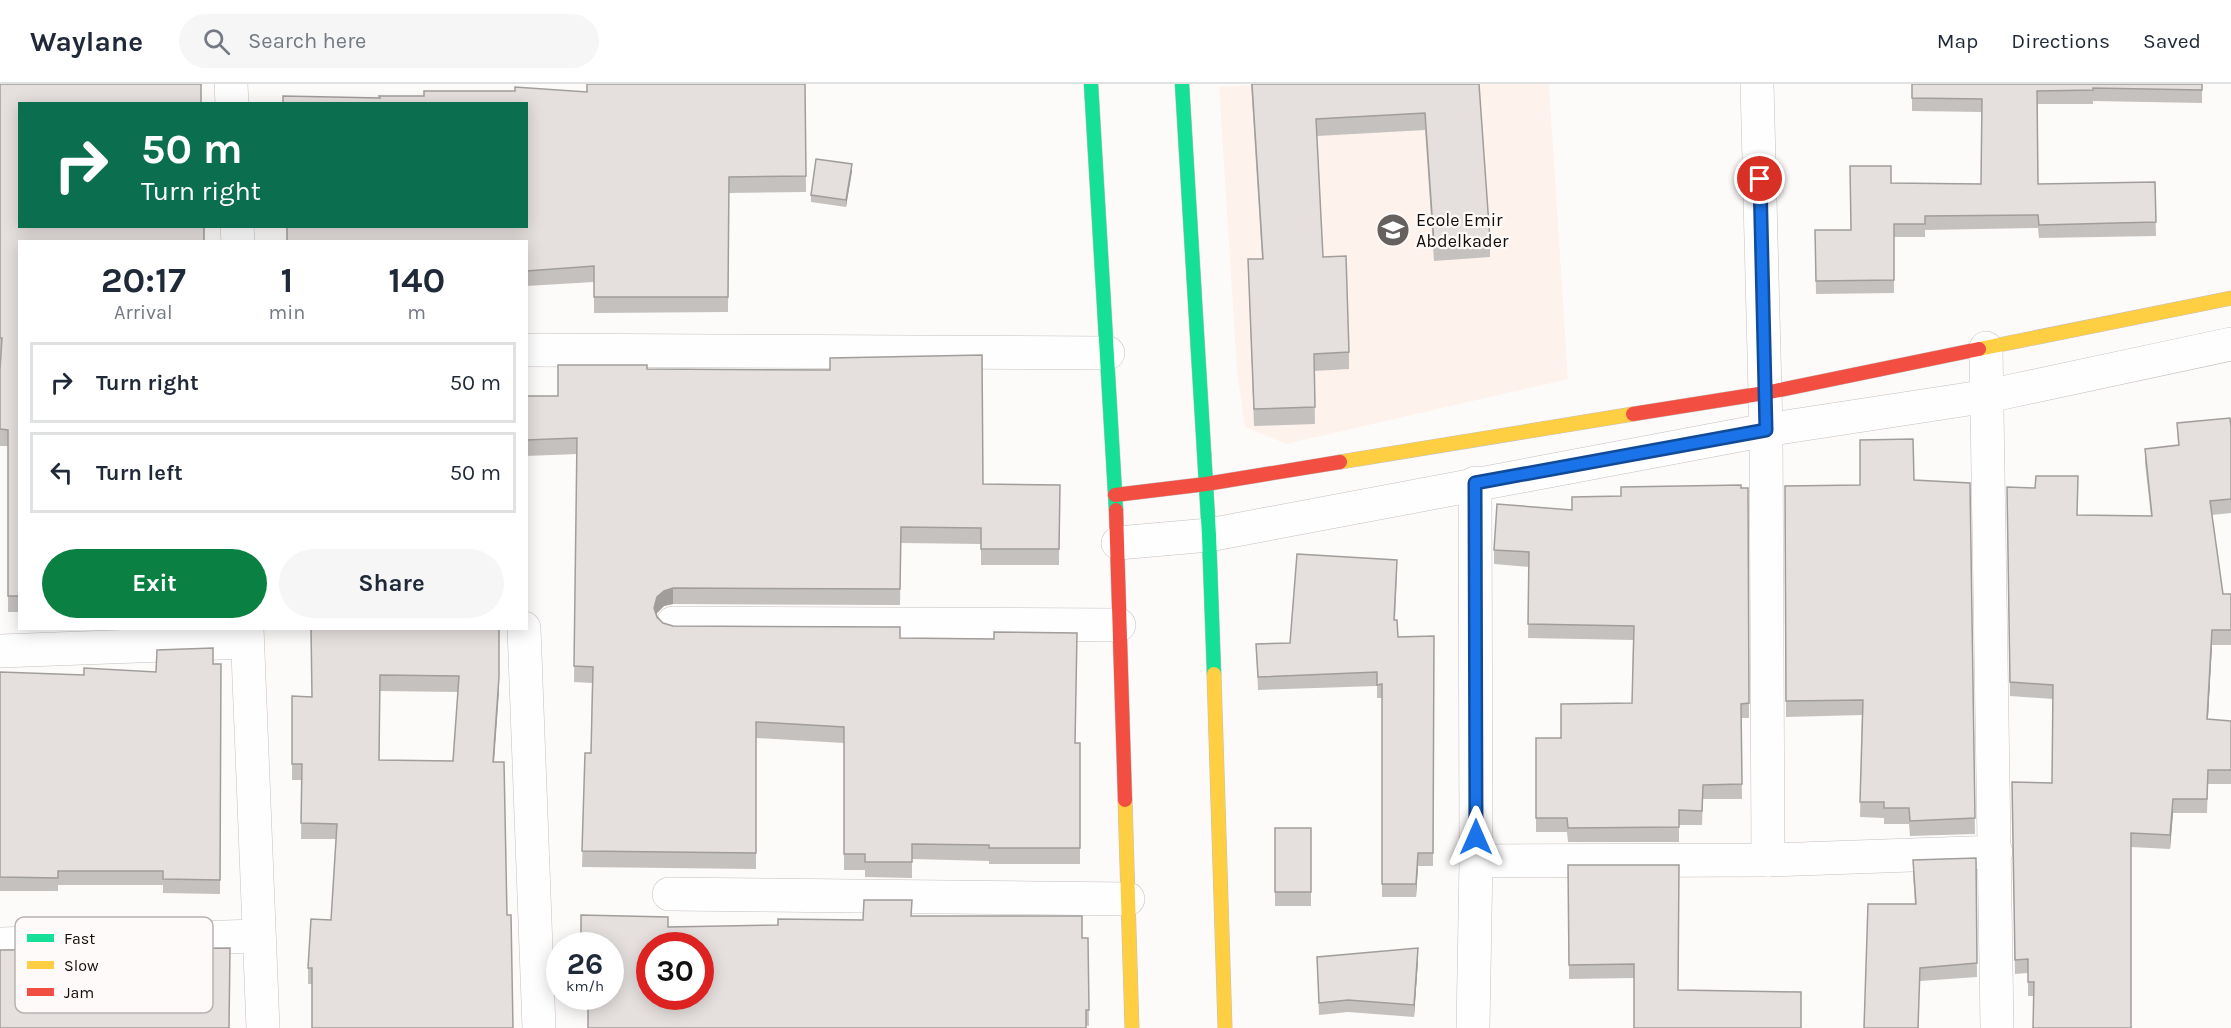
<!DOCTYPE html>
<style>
:root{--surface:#fff;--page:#f6f6f7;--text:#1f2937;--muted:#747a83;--line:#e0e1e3;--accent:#0b8043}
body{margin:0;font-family:Karla,sans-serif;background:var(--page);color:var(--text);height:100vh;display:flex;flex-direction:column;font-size:22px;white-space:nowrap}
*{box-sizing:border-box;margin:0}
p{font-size:20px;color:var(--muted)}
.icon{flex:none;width:33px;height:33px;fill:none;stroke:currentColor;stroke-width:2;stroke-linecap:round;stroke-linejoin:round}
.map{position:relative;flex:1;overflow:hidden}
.details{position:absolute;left:18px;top:156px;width:510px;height:390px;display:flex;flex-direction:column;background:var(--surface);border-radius:0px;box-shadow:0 3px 15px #0003}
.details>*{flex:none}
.top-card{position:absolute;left:18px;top:18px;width:510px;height:126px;border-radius:0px;box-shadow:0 3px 15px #0003;background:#0b6e4f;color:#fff;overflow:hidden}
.speed{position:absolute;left:546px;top:848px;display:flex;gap:12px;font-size:30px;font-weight:700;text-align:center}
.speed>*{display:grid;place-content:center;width:78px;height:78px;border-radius:50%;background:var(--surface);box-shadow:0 3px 15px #0003;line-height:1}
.speed small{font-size:15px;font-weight:400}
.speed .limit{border:9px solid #d22;background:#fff;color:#111}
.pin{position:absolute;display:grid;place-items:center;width:51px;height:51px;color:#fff;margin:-26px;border:3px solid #fff;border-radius:50%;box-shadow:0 2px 6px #0007}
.me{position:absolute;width:66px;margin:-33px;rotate:0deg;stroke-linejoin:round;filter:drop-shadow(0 0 4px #0008)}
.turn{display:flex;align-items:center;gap:21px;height:126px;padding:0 24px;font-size:27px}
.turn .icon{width:78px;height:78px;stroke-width:2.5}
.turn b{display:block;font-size:42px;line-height:51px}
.eta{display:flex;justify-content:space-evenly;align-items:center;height:102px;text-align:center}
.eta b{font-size:36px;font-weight:700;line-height:42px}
.button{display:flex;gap:12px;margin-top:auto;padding:12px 24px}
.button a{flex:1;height:69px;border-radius:36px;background:var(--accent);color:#fff;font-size:24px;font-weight:700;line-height:69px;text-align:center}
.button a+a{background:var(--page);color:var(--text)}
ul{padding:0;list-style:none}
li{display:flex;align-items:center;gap:18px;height:81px;margin:0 12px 9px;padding:0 12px;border:3px solid var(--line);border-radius:0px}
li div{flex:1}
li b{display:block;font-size:22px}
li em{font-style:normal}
header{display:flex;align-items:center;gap:36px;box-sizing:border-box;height:84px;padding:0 30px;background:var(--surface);border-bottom:2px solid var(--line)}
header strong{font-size:28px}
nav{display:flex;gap:33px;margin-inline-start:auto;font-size:21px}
.search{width:420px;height:54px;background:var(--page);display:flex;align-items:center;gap:15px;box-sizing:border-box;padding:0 21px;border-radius:33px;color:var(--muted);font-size:22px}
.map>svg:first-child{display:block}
.built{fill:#fef2ec}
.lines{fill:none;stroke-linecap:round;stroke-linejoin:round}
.street-casing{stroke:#c4c0be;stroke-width:34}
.fast-casing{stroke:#c4c0be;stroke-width:15}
.slow-casing{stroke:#c4c0be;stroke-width:15}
.jam-casing{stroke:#c4c0be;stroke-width:15}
.street{stroke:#fffefe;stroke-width:33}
.fast{stroke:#16e098;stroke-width:14}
.slow{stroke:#ffcf43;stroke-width:14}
.jam{stroke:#f24e42;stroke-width:14}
.wall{fill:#c5c1bf;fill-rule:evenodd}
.shaded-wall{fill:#a09d9b}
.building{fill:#e5e0de;stroke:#a09d9b;stroke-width:1.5;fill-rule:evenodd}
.route-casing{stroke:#114b97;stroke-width:15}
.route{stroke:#1a73e8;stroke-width:10}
.labels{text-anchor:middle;stroke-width:4.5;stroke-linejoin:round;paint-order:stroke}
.poi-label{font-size:18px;fill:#140e0b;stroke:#fefaf9;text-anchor:start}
.key{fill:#fefaf9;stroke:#b8b3b2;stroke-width:1.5}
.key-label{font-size:16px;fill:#140e0b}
</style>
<header>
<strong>Waylane</strong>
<div class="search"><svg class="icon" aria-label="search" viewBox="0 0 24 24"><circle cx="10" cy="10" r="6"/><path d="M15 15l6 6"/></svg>Search here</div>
<nav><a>Map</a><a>Directions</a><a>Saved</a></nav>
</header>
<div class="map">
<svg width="2231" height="944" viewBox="0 0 2231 944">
<rect width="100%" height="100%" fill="#fdfbfa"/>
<path class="built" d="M1259,0H1549L1568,295L1286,360L1245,343L1237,288L1219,3Z"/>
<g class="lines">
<defs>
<g id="street">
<path d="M231,0L232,20"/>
<path d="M1757,0L1766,346L1768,776"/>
<path d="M237,142L238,158"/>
<path d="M1986,264L1997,944"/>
<path d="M526,266L1108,269"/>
<path d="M1118,459L1209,451L1766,346L1988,312L2231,260"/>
<path d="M673,539L1119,541"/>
<path d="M247,544L263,944"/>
<path d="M524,544L539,944"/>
<path d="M0,567L247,558"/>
<path d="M1476,777L1768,776L1996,768"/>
<path d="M669,810L1128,815"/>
<path d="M0,860L259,852"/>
<path d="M1473,944L1476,777L1475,399"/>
</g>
<g id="fast">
<path d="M1091,0L1116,426"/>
<path d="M1182,0L1209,451L1214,590"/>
</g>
<g id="slow">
<path d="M1979,265L2231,214"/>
<path d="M1340,378L1633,330"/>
<path d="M1214,590L1225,944"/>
<path d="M1125,716L1132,944"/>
</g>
<g id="jam">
<path d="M1633,330L1765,309L1979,265"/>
<path d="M1115,411L1206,400L1340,378"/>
<path d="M1116,426L1125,716"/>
</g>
</defs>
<use href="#street" class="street-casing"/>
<use href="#fast" class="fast-casing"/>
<use href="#slow" class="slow-casing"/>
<use href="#jam" class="jam-casing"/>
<use href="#street" class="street"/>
<use href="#fast" class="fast"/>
<use href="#slow" class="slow"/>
<use href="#jam" class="jam"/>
</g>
<g class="wall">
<path d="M805,0L806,108L729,109L728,228L594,229V198L526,202V158L380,14L424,12L587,8Z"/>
<path d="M1251,0H1479L1490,156V173L1434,177L1425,46L1317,52L1323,173L1349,268V285L1314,287L1315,340L1254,342L1248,175H1262Z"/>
<path d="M1912,0H2202V19L2093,17V20H2038V100L2155,98L2156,152L2039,154L2038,144L1925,146V153H1894V209L1816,210L1815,159L1851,146L1891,99L1981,100L1982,28L1912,27Z"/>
<path d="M852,87L846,123L811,118V111Z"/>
<path d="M0,139L20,158V528H8V362H0V286L1,271H0Z"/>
<path d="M647,285L983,400L1060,401L1059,481H981V460L901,459L900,521L673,520L664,522L657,529V531L663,539L673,542L900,554L1076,659H1080V780H989V777L912,775V794L865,793V786H844V659L756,654V785L582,783L585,669H591L592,599L574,598L577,370L526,372V312H558Z"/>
<path d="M2177,339L2231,344V429L2212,431L2223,510H2231V561H2212L2208,635L2231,637V700H2208L2207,729H2173L2170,765L2131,763L2034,912H2028V889L2015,890L2012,698L2052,699L2053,615L2010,612L2007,403L2077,431L2151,432L2145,379V365L2178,361Z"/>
<path d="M1914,396L1970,399L1975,750L1910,752L1909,740H1884V734L1860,733L1862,631L1786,633L1785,402L1860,401Z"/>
<path d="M1748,404L1749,634H1741L1742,715H1703L1702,741H1679V758H1568L1567,748H1536V654H1561L1632,619L1633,556L1528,554L1529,483L1494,480V466L1572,426L1621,412Z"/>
<path d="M1397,490L1395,536L1398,553L1434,552L1433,782H1418L1416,813H1382V614H1377V602L1258,606L1256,560L1290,559Z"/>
<path d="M499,544V608L312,900H308V884L331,836L336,755H301L302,696H292V612L311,613ZM380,607L458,608L453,677L379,676Z"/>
<path d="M213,580H221L220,810L163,809V801H58V807H0V588L84,591L156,588Z"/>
<rect x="1275" y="744" width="36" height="78"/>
<path d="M1976,774L1977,893L1920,897L1913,790V776Z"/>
<path d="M1568,781H1679L1634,894L1569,895Z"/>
<path d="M912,832L1082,854H1088L1089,942L668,843L778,841L863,836Z"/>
<path d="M1317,873L1418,877L1414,933L1348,928L1319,931Z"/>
</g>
<g class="shaded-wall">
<path d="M852,80V87L846,123V116Z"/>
<path d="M673,504V520L664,522L657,529L654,540V524L657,513L664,507Z"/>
<path d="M499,544V608L493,693V678Z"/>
<path d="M2212,546V561L2207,650V635Z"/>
<path d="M2173,715V729L2170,765V751Z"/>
<path d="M1418,769V782L1416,813V800Z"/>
<path d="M1418,864V877L1414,933V921Z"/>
</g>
<g class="building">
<path d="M0,0H201V20H20V142H204V158H20V512H8V346L0,345V286L2,254H0Z"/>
<path d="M587,0H805L806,92L729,93L728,213H594V182L526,187V158H287V142H526V20H283V12L380,14L379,12H424V7H515V3L587,8Z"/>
<path d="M1252,0H1479L1490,156L1434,160L1425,29L1316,35L1323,173L1346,172L1349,268L1314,270L1315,323L1254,325L1248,175H1263Z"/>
<path d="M1912,0H2202V6L2093,4V6L2037,7L2038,100L2155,98L2156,138L2039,141L2038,131L1925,132V140H1894V196L1816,197L1815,146H1851L1850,82H1891V99L1981,100L1982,15L1912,14Z"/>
<path d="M816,75L852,80L846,116L811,111Z"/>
<path d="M982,271L983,400L1060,401L1059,465H981V444L901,443L900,505L673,504L664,507L657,513L654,524L657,533L663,539L673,542L900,543V554L994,555V548L1077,549L1075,659H1080V764H989V761L912,760V778H865V770H844V643L756,638V769L582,767L585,669H591L593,583L574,582L577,354L526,356V312H558V281H647V285L830,286V274Z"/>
<path d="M2230,334L2231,344V415L2210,417L2223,510H2231V546H2212L2207,635L2231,637V686H2208L2207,715H2173L2170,751L2131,749V944H2033L2034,898H2028V875L2015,876L2012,698L2052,699L2053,601L2010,598L2007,403L2035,404L2036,392H2078L2077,431L2152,432L2145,365L2179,361L2177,339Z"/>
<path d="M1913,355L1914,396L1970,399L1975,734L1910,737L1909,724H1884V718H1860L1863,616L1786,617L1785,402L1860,401V356Z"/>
<path d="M1741,401V404H1748L1749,619L1741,620L1742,700L1703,701L1702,727L1679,726V743L1568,744L1567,734H1536V654H1561V620L1632,619L1634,542L1528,540L1529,468L1494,466L1497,420L1572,426V413L1621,412V403Z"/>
<path d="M1297,470L1397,476L1394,536H1397L1398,553L1434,552L1433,769H1418L1416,800H1382V600L1377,601V588L1258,593L1256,560L1290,559Z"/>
<path d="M311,544H499V593L493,678H504L507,831H511L513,944H312V884H308L311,835L331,836L337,740L301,739L302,680H292V612L312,613ZM380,591L459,592L453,677L379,676Z"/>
<path d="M213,564V580H221L220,796L163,795V787H58V794L0,793V588L84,591V584L156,588L157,566Z"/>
<rect x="1275" y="744" width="36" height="64"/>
<path d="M1976,774L1977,879L1920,884L1918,944H1864L1868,820H1916L1913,776Z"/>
<path d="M1568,781H1679L1678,906L1801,908V944H1634V880L1569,881Z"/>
<path d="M864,816H912L911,832H1082V854H1088L1089,926H1086V944H588V912H610V861H581V831L668,833V843L778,841V835L863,836ZM650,861H700V912H650Z"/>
<path d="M230,864L229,944H0V866Z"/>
<path d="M1418,864L1414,921L1348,916L1319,919L1317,873Z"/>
</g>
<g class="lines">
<defs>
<path id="route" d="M1476,753L1475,399L1766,346L1760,95"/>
</defs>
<use href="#route" class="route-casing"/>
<use href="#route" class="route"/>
</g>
<defs>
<symbol id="school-disc" viewBox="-11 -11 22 22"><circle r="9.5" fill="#66615f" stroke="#fefaf9"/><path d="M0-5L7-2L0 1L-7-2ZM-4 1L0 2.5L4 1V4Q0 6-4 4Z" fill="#fff"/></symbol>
</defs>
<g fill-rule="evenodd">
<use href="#school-disc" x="1374" y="127" width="38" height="38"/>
</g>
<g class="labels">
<g class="poi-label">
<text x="1416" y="142">Ecole Emir<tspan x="1416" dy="21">Abdelkader</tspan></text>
</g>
</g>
<rect x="15" y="833" width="198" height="96" rx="9" class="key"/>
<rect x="27" y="850" width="27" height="8" fill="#16e098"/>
<rect x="27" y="877" width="27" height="8" fill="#ffcf43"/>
<rect x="27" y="904" width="27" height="8" fill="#f24e42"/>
<g class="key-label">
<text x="64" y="860">Fast</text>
<text x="64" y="887">Slow</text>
<text x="64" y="914">Jam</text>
</g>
</svg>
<div class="speed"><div>26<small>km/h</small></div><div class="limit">30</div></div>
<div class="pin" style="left:1760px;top:95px;background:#d93025"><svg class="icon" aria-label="arrive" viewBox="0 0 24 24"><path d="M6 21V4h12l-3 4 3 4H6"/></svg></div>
<svg class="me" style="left:1476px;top:753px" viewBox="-20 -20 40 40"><path d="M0-17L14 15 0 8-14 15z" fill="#1a73e8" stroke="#fff" stroke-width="4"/></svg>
<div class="top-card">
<div class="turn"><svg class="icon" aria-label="right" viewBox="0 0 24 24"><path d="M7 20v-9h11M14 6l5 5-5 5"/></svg><div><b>50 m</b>Turn right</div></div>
</div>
<section class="details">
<div class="eta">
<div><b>20:17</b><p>Arrival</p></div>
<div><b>1</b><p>min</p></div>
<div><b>140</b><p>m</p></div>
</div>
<ul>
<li><svg class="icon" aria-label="right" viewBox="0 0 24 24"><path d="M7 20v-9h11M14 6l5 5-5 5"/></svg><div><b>Turn right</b></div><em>50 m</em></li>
<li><svg class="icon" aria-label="left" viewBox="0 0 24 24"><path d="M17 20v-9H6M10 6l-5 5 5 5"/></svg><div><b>Turn left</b></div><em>50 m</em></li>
</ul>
<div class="button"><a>Exit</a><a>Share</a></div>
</section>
</div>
